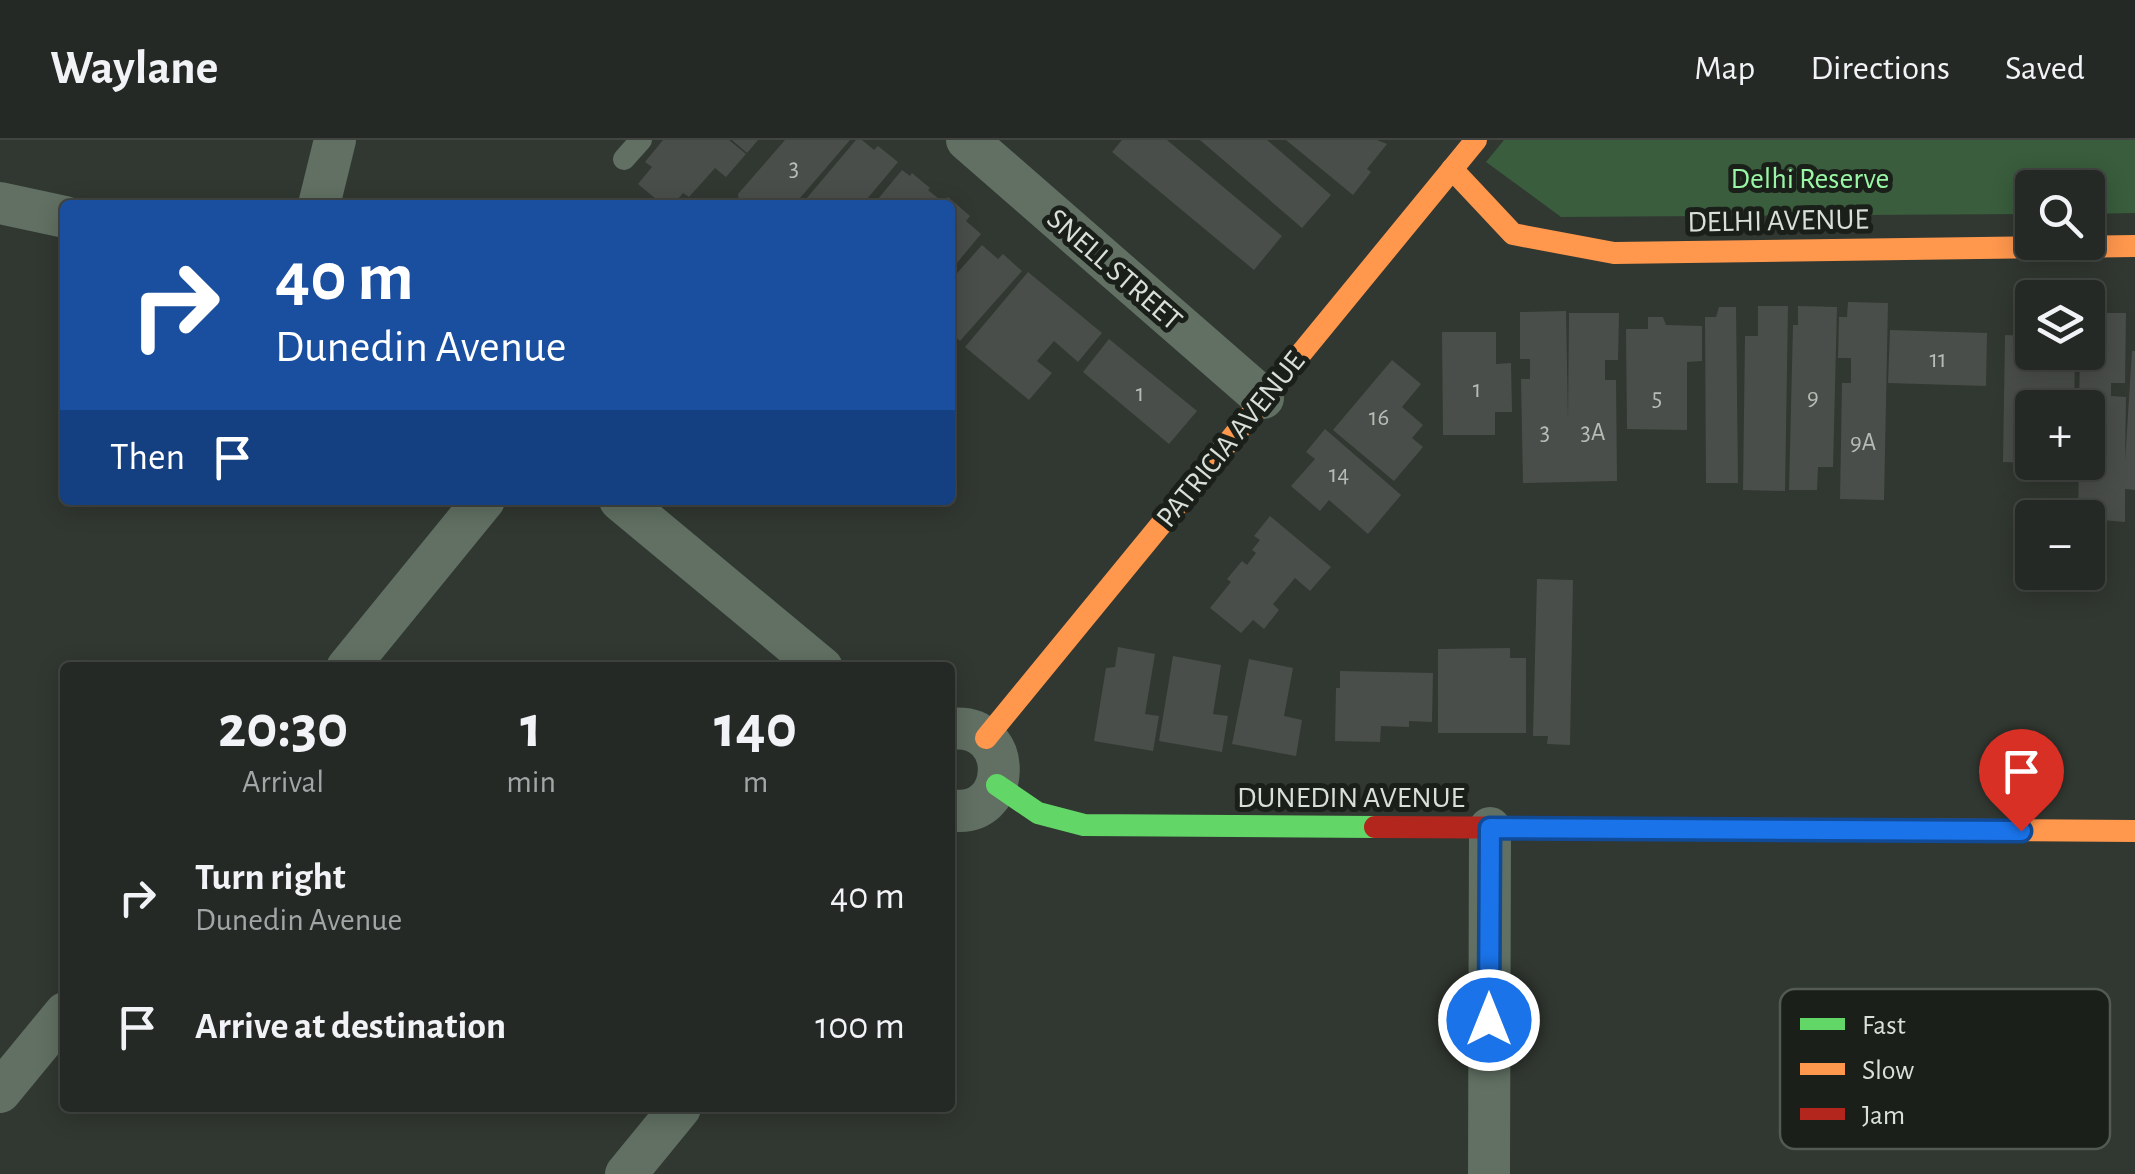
<!DOCTYPE html>
<meta charset="utf-8">
<style>
:root{--surface:#252925;--page:#313532;--text:#f1f3f6;--muted:#a3a6a7;--line:#424542}
body{margin:0;font-family:"Alegreya Sans",sans-serif;background:var(--page);color:var(--text);height:100vh;display:flex;flex-direction:column;font-size:38px;white-space:nowrap}
*{box-sizing:border-box;margin:0}
p{font-size:32px;color:var(--muted)}
.icon{flex:none;width:55px;height:55px;fill:none;stroke:currentColor;stroke-width:2;stroke-linecap:round;stroke-linejoin:round}
.map{position:relative;flex:1;overflow:hidden}
.drawer{position:absolute;left:60px;top:522px;width:895px;height:450px;display:flex;flex-direction:column;background:var(--surface);border-radius:10px;box-shadow:0 5px 25px #0003,0 0 0 2px var(--line)}
.drawer>*{flex:none}
.hud{position:absolute;left:60px;top:60px;width:895px;height:305px;border-radius:10px;box-shadow:0 5px 25px #0003,0 0 0 2px var(--line);background:#1a4fa0;color:#fff;overflow:hidden}
.buttons{position:absolute;left:2015px;top:30px;display:grid;gap:20px}
.buttons a{display:grid;place-items:center;width:90px;height:90px;border-radius:10px;background:var(--surface);box-shadow:0 5px 25px #0003,0 0 0 2px var(--line);font-size:50px}
.pin{position:absolute;display:grid;place-items:center;width:85px;height:85px;color:#fff;margin:-102px -42px;border-radius:50% 50% 50% 0;rotate:-45deg;box-shadow:0 0 10px #0007}
.pin .icon{rotate:45deg}
.me{position:absolute;width:110px;margin:-55px;rotate:0deg;stroke-linejoin:round;filter:drop-shadow(0 0 8px #0008)}
.turn{display:flex;align-items:center;gap:35px;height:210px;padding:0 50px;font-size:45px}
.turn .icon{width:130px;height:130px;stroke-width:2.5}
.turn b{display:block;font-size:70px;line-height:85px}
.then{display:flex;align-items:center;height:95px;padding:0 50px;background:#0003;gap:20px;font-size:38px}
.eta{display:flex;justify-content:space-evenly;align-items:center;height:170px;text-align:center}
.eta b{font-size:60px;font-weight:700;line-height:70px}
ul{padding:0;list-style:none}
li{display:flex;align-items:center;gap:30px;height:130px;padding:0 50px}
li div{flex:1}
li b{display:block;font-size:38px}
li em{font-style:normal}
header{display:flex;align-items:center;gap:60px;box-sizing:border-box;height:140px;padding:0 50px;background:var(--surface);border-bottom:2px solid var(--line)}
header strong{font-size:48px}
nav{display:flex;gap:55px;margin-inline-start:auto;font-size:35px}
.map>svg:first-child{display:block}
.green{fill:#395d3d}
.building{fill:#4a4e4a}
.lines{fill:none;stroke-linecap:round;stroke-linejoin:round}
.lane{stroke:#617063;stroke-width:22}
.street{stroke:#617063;stroke-width:42}
.fast{stroke:#63d668;stroke-width:22}
.slow{stroke:#ff974d;stroke-width:22}
.jam{stroke:#b3261e;stroke-width:22}
.route-casing{stroke:#114b97;stroke-width:25}
.route{stroke:#1a73e8;stroke-width:18}
.labels{text-anchor:middle;stroke-width:10;stroke-linejoin:round;paint-order:stroke}
.number-label{font-size:25px;fill:#b5bcb5}
.park-label{font-size:30px;fill:#99f6a5;stroke:#1a1f1a}
.street-label{font-size:30px;fill:#d9e0d9;stroke:#1a1f1a}
.key{fill:#1a1f1a;stroke:#535953;stroke-width:2.5}
.key-label{font-size:28px;fill:#d9e0d9}
</style>
<header>
<strong>Waylane</strong>
<nav><a>Map</a><a>Directions</a><a>Saved</a></nav>
</header>
<div class="map">
<svg width="2135" height="1034" viewBox="0 0 2135 1034">
<rect width="100%" height="100%" fill="#313731"/>
<path class="green" d="M1504,0H2135V73L2088,74V48H2032V74L1561,77L1486,22Z"/>
<g class="building">
<path d="M663,0H729L746,14L726,37L715,28L689,57L683,53L673,65H663L638,44L652,27L645,22Z"/>
<path d="M732,0H758L747,13Z"/>
<path d="M785,0H850L794,65H784L777,59L771,65H739L738,54Z"/>
<path d="M856,0H862L874,10L878,6L898,22L862,65H801Z"/>
<path d="M1122,0H1167L1282,96L1254,130L1112,12Z"/>
<path d="M1200,0H1267L1331,55L1302,88Z"/>
<path d="M1286,0H1377L1387,4L1367,29L1371,32L1353,55Z"/>
<path d="M902,30L910,36L912,33L930,48L928,50L939,59L933,65H873Z"/>
<path d="M948,57L970,76L966,81L981,94L956,124L953,122L950,125V65H942Z"/>
<path d="M982,105L998,119L1003,114L1022,131L960,201L950,192V141Z"/>
<path d="M1028,132L1102,193L1078,222L1054,201L1037,221L1052,233L1029,260L965,207Z"/>
<path d="M1848,162L1888,163L1884,360L1840,359L1842,243H1851V218H1838L1839,177H1847Z"/>
<path d="M1758,166H1788L1785,351L1743,350L1745,196H1758Z"/>
<path d="M1798,166L1837,167L1833,327H1818L1817,350H1789L1793,185H1798Z"/>
<path d="M1719,167H1736L1738,343H1706L1705,177H1716Z"/>
<path d="M1566,171L1568,280L1569,173H1619L1618,220H1605V240H1616L1617,341L1523,343L1521,239H1530V219H1520V172Z"/>
<path d="M2091,173H2126L2125,243H2111V256L2126,257L2125,322L2132,211H2135V350L2125,349V382L2078,378L2079,322H2088V268H2079L2080,212H2088V181H2091Z"/>
<path d="M1648,177H1663L1666,185L1702,186V221L1687,222V290L1627,289L1626,189H1648Z"/>
<path d="M1890,190L1987,193L1986,246L1888,243Z"/>
<path d="M1442,192H1496V224L1511,223L1512,272H1495V295H1443Z"/>
<path d="M2005,195L2032,196V212L2075,215L2074,268H2032V323L2003,322Z"/>
<path d="M1109,199L1197,271L1169,304L1083,232Z"/>
<path d="M1392,220L1421,244L1402,267L1423,285L1412,298L1423,307L1394,341L1333,290Z"/>
<path d="M1325,289L1401,355L1368,394L1329,360L1320,371L1291,346L1315,319L1306,312Z"/>
<path d="M1270,376L1331,427L1310,451L1295,438L1273,464L1279,470L1264,489L1253,480L1241,493L1210,468L1231,442L1227,439L1242,421L1247,425L1256,413L1252,410L1260,400L1254,396Z"/>
<path d="M1537,439L1573,440L1570,605L1547,604L1548,596H1533Z"/>
<path d="M1118,507L1155,514L1145,574L1159,576L1153,611L1094,601L1106,528L1115,527Z"/>
<path d="M1510,508V518H1526V593H1438V509Z"/>
<path d="M1173,516L1221,525L1213,574L1228,576L1222,612L1159,601Z"/>
<path d="M1249,519L1293,528L1284,576L1302,580L1296,616L1232,604Z"/>
<path d="M1340,531L1433,533L1432,582L1409,581V587L1381,586L1380,602L1335,601L1336,548H1340Z"/>
</g>
<g class="lines">
<path class="lane" d="M624,19L641,0"/>
<g class="street">
<path d="M967,0L1263,258"/>
<path d="M0,63L65,77"/>
<path d="M319,65L335,0"/>
<path d="M620,360L822,528"/>
<path d="M347,528L484,360"/>
<path d="M950,589C1017,581 1013,681 950,670"/>
<path d="M0,952L65,873"/>
<path d="M626,1034L680,968"/>
<path d="M1489,1034L1490,688"/>
</g>
<path class="fast" d="M997,645L1038,673L1084,685L1375,687"/>
<g class="slow">
<path d="M1452,29L1513,94L1614,113L2135,106"/>
<path d="M986,598L1476,0"/>
<path d="M1840,689L2135,691"/>
</g>
<path class="jam" d="M1375,687L1840,689"/>
</g>
<g class="lines">
<defs>
<path id="route" d="M1489,880L1490,688L2021,691"/>
</defs>
<use href="#route" class="route-casing"/>
<use href="#route" class="route"/>
</g>
<g class="labels">
<g class="number-label">
<text x="794" y="36">3</text>
<text x="1938" y="227">11</text>
<text x="1477" y="257">1</text>
<text x="1140" y="261">1</text>
<text x="1657" y="265">5</text>
<text x="1813" y="265">9</text>
<text x="1379" y="285">16</text>
<text x="1545" y="300">3</text>
<text x="1593" y="300">3A</text>
<text x="1863" y="310">9A</text>
<text x="1339" y="342">14</text>
</g>
<g class="park-label">
<text x="1810" y="48">Delhi Reserve</text>
</g>
<g class="street-label">
<text transform="translate(1778 80) rotate(-1)" y="10">DELHI AVENUE</text>
<text transform="translate(1115 129) rotate(41)" y="10">SNELL STREET</text>
<text transform="translate(1230 299) rotate(-51)" y="10">PATRICIA AVENUE</text>
<text x="1351" y="667">DUNEDIN AVENUE</text>
</g>
</g>
<rect x="1780" y="849" width="330" height="160" rx="15" class="key"/>
<rect x="1800" y="878" width="45" height="12" fill="#63d668"/>
<rect x="1800" y="923" width="45" height="12" fill="#ff974d"/>
<rect x="1800" y="968" width="45" height="12" fill="#b3261e"/>
<g class="key-label">
<text x="1862" y="894">Fast</text>
<text x="1862" y="939">Slow</text>
<text x="1862" y="984">Jam</text>
</g>
</svg>
<div class="buttons">
<a><svg class="icon" aria-label="search" viewBox="0 0 24 24"><circle cx="10" cy="10" r="6"/><path d="M15 15l6 6"/></svg></a>
<a><svg class="icon" aria-label="layers" viewBox="0 0 24 24"><path d="M12 4l9 5-9 5-9-5zM3 14l9 5 9-5"/></svg></a>
<a>+</a>
<a>−</a>
</div>
<div class="pin" style="left:2021px;top:691px;background:#d93025"><svg class="icon" aria-label="arrive" viewBox="0 0 24 24"><path d="M6 21V4h12l-3 4 3 4H6"/></svg></div>
<svg class="me" style="left:1489px;top:880px" viewBox="-20 -20 40 40"><circle r="17" fill="#1a73e8" stroke="#fff" stroke-width="3"/><path d="M0-11L8 9 0 5-8 9z" fill="#fff"/></svg>
<div class="hud">
<div class="turn"><svg class="icon" aria-label="right" viewBox="0 0 24 24"><path d="M7 20v-9h11M14 6l5 5-5 5"/></svg><div><b>40 m</b>Dunedin Avenue</div></div>
<div class="then">Then<svg class="icon" aria-label="arrive" viewBox="0 0 24 24"><path d="M6 21V4h12l-3 4 3 4H6"/></svg></div>
</div>
<section class="drawer">
<div class="eta">
<div><b>20:30</b><p>Arrival</p></div>
<div><b>1</b><p>min</p></div>
<div><b>140</b><p>m</p></div>
</div>
<ul>
<li><svg class="icon" aria-label="right" viewBox="0 0 24 24"><path d="M7 20v-9h11M14 6l5 5-5 5"/></svg><div><b>Turn right</b><p>Dunedin Avenue</p></div><em>40 m</em></li>
<li><svg class="icon" aria-label="arrive" viewBox="0 0 24 24"><path d="M6 21V4h12l-3 4 3 4H6"/></svg><div><b>Arrive at destination</b></div><em>100 m</em></li>
</ul>
</section>
</div>
